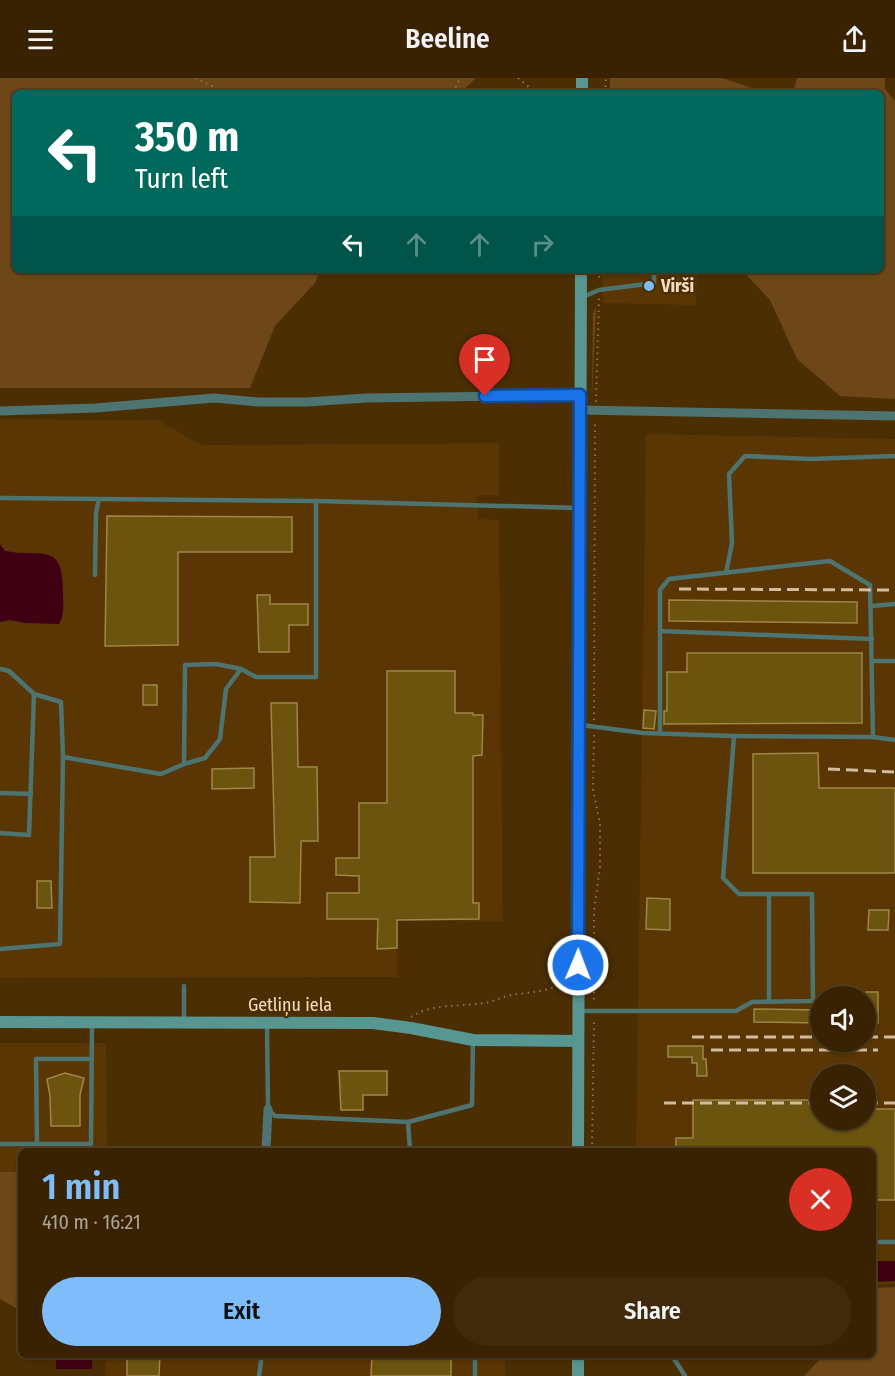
<!DOCTYPE html>
<meta charset="utf-8">
<style>
:root{--surface:#392202;--page:#402a0c;--text:#f1f3f6;--muted:#aba499;--line:#533f24;--accent:#7fbdfa}
body{margin:0;font-family:"Fira Sans Condensed",sans-serif;background:var(--page);color:var(--text);height:100vh;display:flex;flex-direction:column;font-size:22px;white-space:nowrap}
*{box-sizing:border-box;margin:0}
p{font-size:20px;color:var(--muted)}
.icon{flex:none;width:33px;height:33px;fill:none;stroke:currentColor;stroke-width:2;stroke-linecap:round;stroke-linejoin:round}
.map{position:relative;flex:1;overflow:hidden}
.drawer{position:absolute;left:18px;top:1070px;width:858px;height:210px;display:flex;flex-direction:column;background:var(--surface);border-radius:9px;box-shadow:0 2px 4px #0004,0 0 0 2px var(--line)}
.drawer>*{flex:none}
.top-card{position:absolute;left:12px;top:12px;width:872px;height:183px;border-radius:9px;box-shadow:0 2px 4px #0004,0 0 0 2px var(--line);background:#00695c;color:#fff;overflow:hidden}
.buttons{position:absolute;left:810px;top:908px;display:grid;gap:12px}
.buttons a{display:grid;place-items:center;width:66px;height:66px;border-radius:50%;background:var(--surface);box-shadow:0 2px 4px #0004,0 0 0 2px var(--line);font-size:30px}
.pin{position:absolute;display:grid;place-items:center;width:51px;height:51px;color:#fff;margin:-62px -26px;border-radius:50% 50% 50% 0;rotate:-45deg;box-shadow:0 0 6px #0007}
.pin .icon{rotate:45deg}
.me{position:absolute;width:66px;margin:-33px;rotate:1deg;stroke-linejoin:round;filter:drop-shadow(0 0 4px #0008)}
.turn{display:flex;align-items:center;gap:21px;height:126px;padding:0 24px;font-size:27px}
.turn .icon{width:78px;height:78px;stroke-width:2.5}
.turn b{display:block;font-size:42px;line-height:51px}
.lanes{display:flex;align-items:center;height:57px;padding:0 24px;background:#0003;justify-content:center;gap:30px;direction:ltr}
.lanes .off{opacity:.35}
.round{display:grid;place-items:center;flex:none;width:63px;height:63px;border-radius:32px;background:var(--page)}
.headline{display:flex;align-items:center;justify-content:space-between;height:102px;padding:0 24px}
h1{font-size:36px;font-weight:600;line-height:45px;color:var(--accent)}
.action{display:flex;gap:12px;margin-top:auto;padding:12px 24px}
.action a{flex:1;height:69px;border-radius:36px;background:var(--accent);color:#111;font-size:24px;font-weight:600;line-height:69px;text-align:center}
.action a+a{background:var(--page);color:var(--text)}
header{display:flex;justify-content:space-between;align-items:center;height:78px;padding:0 24px;background:var(--surface);font-size:27px;font-weight:600}
.map>svg:first-child{display:block}
.built{fill:#593603;fill-rule:evenodd}
.green{fill:#6d4718}
.water{fill:#3f0014}
.building{fill:#6b540e;stroke:#9f8647;stroke-width:1.5}
.lines{fill:none;stroke-linecap:round;stroke-linejoin:round}
.path{stroke:#8f734f;stroke-width:2;stroke-dasharray:1.5 4.5;stroke-linecap:butt}
.lane{stroke:#4d7470;stroke-width:4.5}
.street{stroke:#4d7470;stroke-width:9}
.secondary{stroke:#579691;stroke-width:12}
.rail{stroke:#d4bb9e;stroke-width:3;stroke-dasharray:12 6;stroke-linecap:butt}
.route-casing{stroke:#114b97;stroke-width:15}
.route{stroke:#1a73e8;stroke-width:10}
.poi-dot{fill:#7fbdfa;stroke:#4c2e03;stroke-width:2}
.labels{text-anchor:middle;stroke-width:4.5;stroke-linejoin:round;paint-order:stroke}
.poi-label{font-size:18px;font-weight:bold;fill:#f4dcc2;stroke:#4c2e03;text-anchor:start}
.street-label{font-size:18px;fill:#f4dcc2;stroke:#4c2e03}
</style>
<header><svg class="icon" aria-label="menu" viewBox="0 0 24 24"><path d="M4 6h16M4 12h16M4 18h16"/></svg>Beeline<svg class="icon" aria-label="share" viewBox="0 0 24 24"><path d="M12 15V3M7 8l5-5 5 5M5 13v7h14v-7"/></svg></header>
<div class="map">
<svg width="895" height="1298" viewBox="0 0 895 1298">
<rect width="100%" height="100%" fill="#4c2e03"/>
<g class="built">
<path d="M602,192H697L696,227L603,225Z"/>
<path d="M0,341L157,342L202,367L499,365V417H477L478,441L499,442L503,843L398,842L397,899L0,900Z"/>
<path d="M646,356L895,361V1206L873,1207V1072H636ZM820,918H866V963H820ZM820,996H866V1041H820Z"/>
<path d="M0,965H106L107,1072H21V1094H0Z"/>
<path d="M106,1277H505V1298H105Z"/>
</g>
<g class="green">
<path d="M0,0H476L460,15H15V192H320L315,205L275,248L250,310H0Z"/>
<path d="M610,0H722L767,15H610Z"/>
<path d="M797,0H885V11L895,23V321L840,318L797,281L770,222L742,192H880V15H793Z"/>
<path d="M596,229L592,322L593,236Z"/>
<path d="M0,1094H21V1233L0,1221Z"/>
<path d="M895,1209V1298H804L824,1277L873,1276V1210Z"/>
</g>
<g class="water">
<path d="M0,466L5,473C43,480 63,463 63,514C63,526 65,536 59,546L25,545L10,542L0,544Z"/>
<path d="M873,1183H895V1203L873,1204Z"/>
<rect x="56" y="1277" width="36" height="14"/>
</g>
<g class="building">
<path d="M107,438L292,439V474H178V567L105,568Z"/>
<path d="M257,517H270V526H308V547H289V574H259Z"/>
<path d="M669,522L857,524V545L669,543Z"/>
<path d="M687,575H862V645L664,646V633H667V594H687Z"/>
<path d="M387,593H455V635H473V637H483L482,677L473,678V825H479V841L397,842V870L377,871L378,841H327V815H359V798L336,797V780H359V725H387Z"/>
<rect x="143" y="607" width="14" height="20"/>
<path d="M271,625H297L298,689H317L318,763H301L300,825L250,824V779H275Z"/>
<path d="M644,632L656,633L654,651L643,650Z"/>
<path d="M818,675L819,710H895V795H753V676Z"/>
<path d="M254,690V710L212,711V691Z"/>
<path d="M37,803H51L52,830H37Z"/>
<path d="M647,820L670,821V852L646,851Z"/>
<path d="M869,832H889L888,852H868Z"/>
<rect x="866" y="914" width="12" height="31"/>
<path d="M754,931L820,932V945L754,944Z"/>
<path d="M668,968H703V981H706L707,998H697V985H692V979H668Z"/>
<path d="M339,993H387V1017H363V1032H341Z"/>
<path d="M65,995L84,1000L80,1017V1048H51L50,1018L47,1001Z"/>
<path d="M693,1022H820V1041H866V1031H895V1122H873V1072H676V1060H693Z"/>
<path d="M127,1276H160L159,1298H127Z"/>
<path d="M372,1276H451V1298H371Z"/>
</g>
<g class="lines">
<g class="path">
<path d="M195,0L227,15"/>
<path d="M518,0L536,15"/>
<path d="M453,15L460,0"/>
<path d="M605,15L606,0"/>
<path d="M599,192V204"/>
<path d="M596,324L599,219"/>
<path d="M594,642L595,342"/>
<path d="M594,657L593,711L600,746V789L594,833V926"/>
<path d="M411,939C432,925 459,929 484,925C493,924 501,919 511,917C531,914 553,914 567,901"/>
<path d="M592,1072L594,940"/>
</g>
<g class="lane">
<path d="M583,219L599,212L654,205V192"/>
<path d="M0,420L316,423L579,430"/>
<path d="M726,495L732,465L729,396L745,378L810,381L895,378"/>
<path d="M95,497L96,435L99,421"/>
<path d="M871,528L895,526"/>
<path d="M660,553L872,561"/>
<path d="M872,583H895"/>
<path d="M0,591L9,593L34,616L61,624L63,679L60,866L0,871"/>
<path d="M660,655V512L669,501L830,483L870,507L873,659L734,658"/>
<path d="M873,659L895,662"/>
<path d="M63,679L161,696L184,686L185,587L216,586L241,591L256,599H316V423"/>
<path d="M184,686L205,680L220,661L226,611L241,591"/>
<path d="M0,715L31,716"/>
<path d="M0,755L29,757L34,616"/>
<path d="M769,817V924"/>
<path d="M184,908V942"/>
<path d="M580,933H736L752,924L813,923L812,816H739L723,800L734,658L643,655L581,647"/>
<path d="M267,947L268,1031L275,1038L408,1044L472,1027L473,962"/>
<path d="M408,1044L410,1072"/>
<path d="M0,1066H91L92,944"/>
<path d="M37,1066L36,981H91"/>
<path d="M873,1164H895"/>
<path d="M475,1276V1298"/>
<path d="M671,1276L685,1298"/>
<path d="M259,1298L262,1276"/>
</g>
<g class="street">
<path d="M580,332L895,338"/>
<path d="M0,333L96,330L214,320L259,324H307L366,320L581,317"/>
<path d="M266,1072L268,1031"/>
</g>
<g class="secondary">
<path d="M582,15V0"/>
<path d="M0,944L373,945L411,950L473,962L578,963"/>
<path d="M578,1072L581,192"/>
<path d="M578,1298V1276"/>
</g>
<g class="rail">
<path d="M679,511L895,512"/>
<path d="M828,691L895,694"/>
<path d="M692,959H820"/>
<path d="M866,959H895"/>
<path d="M711,972H878"/>
<path d="M664,1025H820"/>
<path d="M866,1025H895"/>
</g>
</g>
<g class="lines">
<defs>
<path id="route" d="M485,318L580,317L578,887"/>
</defs>
<use href="#route" class="route-casing"/>
<use href="#route" class="route"/>
</g>
<circle class="poi-dot" cx="649" cy="208" r="6"/>
<g class="labels">
<g class="poi-label">
<text x="661" y="214">Virši</text>
</g>
<g class="street-label">
<text x="290" y="933">Getliņu iela</text>
</g>
</g>
</svg>
<div class="buttons">
<a><svg class="icon" aria-label="sound" viewBox="0 0 24 24"><path d="M4 9h4l5-4v14l-5-4H4zM17 9q2 3 0 6"/></svg></a>
<a><svg class="icon" aria-label="layers" viewBox="0 0 24 24"><path d="M12 4l9 5-9 5-9-5zM3 14l9 5 9-5"/></svg></a>
</div>
<div class="pin" style="left:485px;top:318px;background:#d93025"><svg class="icon" aria-label="arrive" viewBox="0 0 24 24"><path d="M6 21V4h12l-3 4 3 4H6"/></svg></div>
<svg class="me" style="left:578px;top:887px" viewBox="-20 -20 40 40"><circle r="17" fill="#1a73e8" stroke="#fff" stroke-width="3"/><path d="M0-11L8 9 0 5-8 9z" fill="#fff"/></svg>
<div class="top-card">
<div class="turn"><svg class="icon" aria-label="left" viewBox="0 0 24 24"><path d="M17 20v-9H6M10 6l-5 5 5 5"/></svg><div><b>350 m</b>Turn left</div></div>
<div class="lanes"><svg class="icon" aria-label="left" viewBox="0 0 24 24"><path d="M17 20v-9H6M10 6l-5 5 5 5"/></svg><svg class="icon off" aria-label="ahead" viewBox="0 0 24 24"><path d="M12 20V5M6 11l6-6 6 6"/></svg><svg class="icon off" aria-label="ahead" viewBox="0 0 24 24"><path d="M12 20V5M6 11l6-6 6 6"/></svg><svg class="icon off" aria-label="right" viewBox="0 0 24 24"><path d="M7 20v-9h11M14 6l5 5-5 5"/></svg></div>
</div>
<section class="drawer">
<div class="headline"><div><h1>1 min</h1><p>410 m · 16:21</p></div><a class="round" style="background:#d93025;color:#fff"><svg class="icon" aria-label="close" viewBox="0 0 24 24"><path d="M6 6l12 12M18 6L6 18"/></svg></a></div>
<div class="action"><a>Exit</a><a>Share</a></div>
</section>
</div>
